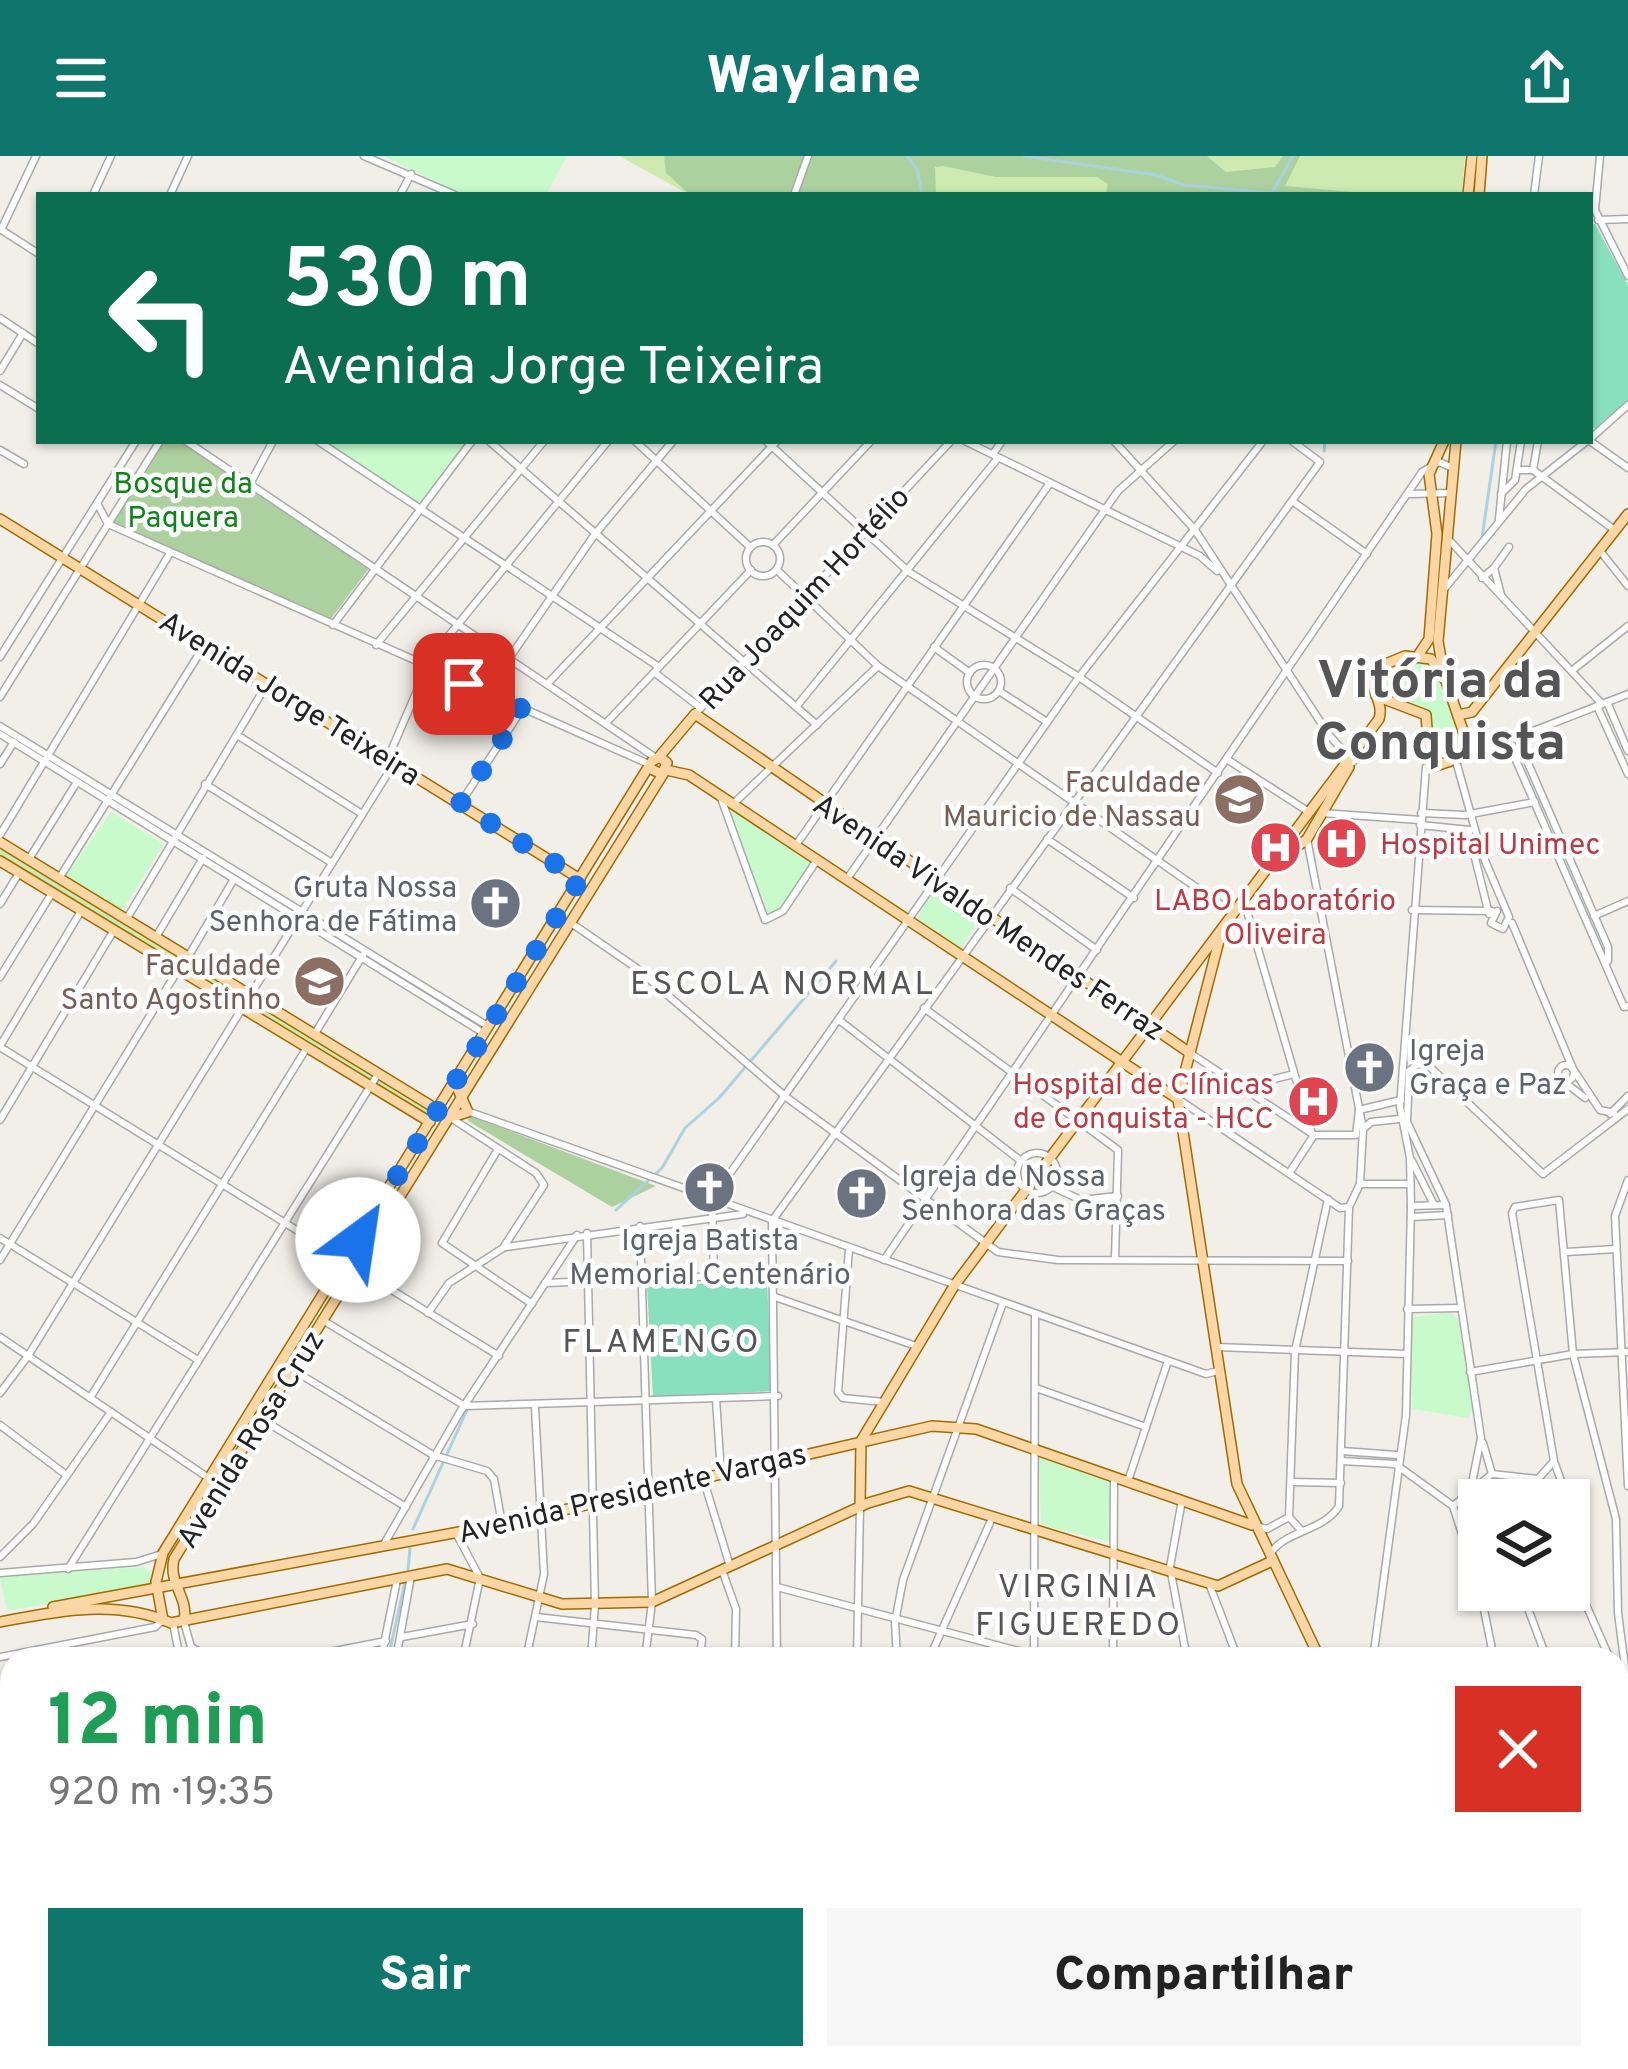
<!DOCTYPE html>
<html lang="pt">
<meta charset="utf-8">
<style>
:root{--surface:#fff;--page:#f6f6f6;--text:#222;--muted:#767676;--accent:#0f766e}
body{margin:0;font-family:Overpass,sans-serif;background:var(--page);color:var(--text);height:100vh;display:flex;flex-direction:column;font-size:45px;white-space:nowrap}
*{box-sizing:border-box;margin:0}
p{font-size:39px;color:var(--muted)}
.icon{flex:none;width:66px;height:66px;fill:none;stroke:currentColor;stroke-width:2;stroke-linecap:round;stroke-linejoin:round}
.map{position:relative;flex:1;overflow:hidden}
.side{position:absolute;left:0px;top:1491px;width:1629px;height:423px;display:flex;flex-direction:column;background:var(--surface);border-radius:36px 36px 0 0;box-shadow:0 3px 9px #0004}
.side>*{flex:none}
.banner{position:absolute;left:36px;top:36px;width:1557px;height:252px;border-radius:0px;box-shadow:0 3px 9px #0004;background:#0b6e4f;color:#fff;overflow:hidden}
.controls{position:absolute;left:1458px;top:1323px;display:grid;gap:24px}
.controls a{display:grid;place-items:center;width:132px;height:132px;border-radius:0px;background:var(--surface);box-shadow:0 3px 9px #0004;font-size:60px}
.pin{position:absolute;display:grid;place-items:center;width:102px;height:102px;color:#fff;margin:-51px;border-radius:24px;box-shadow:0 6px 18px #0006}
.me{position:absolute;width:132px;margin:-66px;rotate:31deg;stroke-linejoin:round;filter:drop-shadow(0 0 9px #0008)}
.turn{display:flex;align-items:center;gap:42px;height:252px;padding:0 48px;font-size:54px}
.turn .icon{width:156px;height:156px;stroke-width:2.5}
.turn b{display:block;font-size:84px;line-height:102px}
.round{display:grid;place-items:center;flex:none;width:126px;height:126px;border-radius:0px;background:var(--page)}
.headline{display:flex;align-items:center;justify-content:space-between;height:204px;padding:0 48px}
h1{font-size:72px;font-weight:800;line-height:90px;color:#1e9e55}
.cta{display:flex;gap:24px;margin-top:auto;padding:24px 48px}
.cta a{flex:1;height:138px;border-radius:0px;background:var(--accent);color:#fff;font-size:48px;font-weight:800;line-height:138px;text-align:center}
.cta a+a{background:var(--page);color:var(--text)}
header{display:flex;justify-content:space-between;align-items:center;height:156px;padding:0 48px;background:var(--accent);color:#fff;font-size:54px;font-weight:800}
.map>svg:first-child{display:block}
.grass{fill:#cdebb0}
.forest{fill:#add19e}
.park{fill:#c8facc}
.pitch{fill:#88e0be}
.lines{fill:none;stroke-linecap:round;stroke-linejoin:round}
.stream{stroke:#aad3df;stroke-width:3}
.minor-casing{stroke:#a9a9a9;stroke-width:9}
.major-casing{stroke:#a06b00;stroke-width:12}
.minor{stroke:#fff;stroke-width:6}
.major{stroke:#fcd6a4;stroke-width:9}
.major-bridge-casing{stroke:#a06b00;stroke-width:12;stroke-linecap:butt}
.major-bridge{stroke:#fcd6a4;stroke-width:9}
.route{stroke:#1a73e8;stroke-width:21;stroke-dasharray:0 37.8}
.labels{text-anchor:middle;stroke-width:9;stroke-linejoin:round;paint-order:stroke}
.park-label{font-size:30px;fill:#0c8416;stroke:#fff}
.street-label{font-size:30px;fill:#222;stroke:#fff}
.education-label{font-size:30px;fill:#785e54;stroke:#fff;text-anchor:end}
.health-label{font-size:30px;fill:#be3a42;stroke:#fff;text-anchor:start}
.worship-label{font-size:30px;fill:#5b616d;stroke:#fff;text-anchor:start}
.neighbourhood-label{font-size:33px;letter-spacing:3px;fill:#555;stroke:#fff}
.town-label{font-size:54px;font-weight:bold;fill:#555;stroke:#fff}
</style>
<header><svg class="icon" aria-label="menu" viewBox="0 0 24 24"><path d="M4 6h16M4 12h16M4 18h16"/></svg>Waylane<svg class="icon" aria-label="share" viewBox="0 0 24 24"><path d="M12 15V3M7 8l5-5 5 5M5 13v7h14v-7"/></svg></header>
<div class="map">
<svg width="1628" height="1913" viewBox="0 0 1628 1913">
<rect width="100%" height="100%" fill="#f2efe9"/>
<g class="grass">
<path d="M619,0H1465L1462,39H690Z"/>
<path d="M0,685L431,952L426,961L0,705Z"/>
</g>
<g class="forest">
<path d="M664,0H1207L1226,16L1275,11L1283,0H1300L1285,30L1388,39H1105L1108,28L1097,21H996L943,10L935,11L936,39H690L666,17Z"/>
<path d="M161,285H180L370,411L330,464L113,366Z"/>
<path d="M469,960L656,1030L612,1051L468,965Z"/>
</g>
<g class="park">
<path d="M383,0H567L546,39H464Z"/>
<path d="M319,285H468L420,353Z"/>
<path d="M1394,503L1434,507L1472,592L1433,614L1428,565L1382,543L1373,518Z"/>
<path d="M725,646L814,705L779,756L769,758L762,751Z"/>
<path d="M111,656L164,688L122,755L66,720Z"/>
<path d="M939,734L980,761L960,794L917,762L932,735Z"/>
<path d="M1451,1156L1458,1164L1473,1251L1468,1262L1412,1253L1411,1161Z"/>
<path d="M1048,1299L1112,1322L1111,1386L1041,1369L1039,1302Z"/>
<path d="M143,1411L153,1418L152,1430L7,1455L0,1421Z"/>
</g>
<g class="pitch">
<path d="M1595,68L1628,129V245L1596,273L1590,271V69Z"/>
<path d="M767,1125L772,1235L653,1241L647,1130Z"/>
</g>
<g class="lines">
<g class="stream">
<path d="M907,0L917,13L922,39"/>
<path d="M1024,0L1156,19L1184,29L1293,39"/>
<path d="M1273,35L1293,0"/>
<path d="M1324,295L1325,285"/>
<path d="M1482,382L1496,285"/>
<path d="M616,1054L662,1012L685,972L719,942L836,805"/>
<path d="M413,1373L467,1254"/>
<path d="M408,1413L410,1392"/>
<path d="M388,1503L405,1426"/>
<path d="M509,1902L516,1913"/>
</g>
<defs>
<g id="minor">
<path d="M364,0L455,39"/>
<path d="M1600,0L1595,54L1628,120"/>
<path d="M93,39L111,0"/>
<path d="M170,39L188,0"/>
<path d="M400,39L411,18"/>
<path d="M794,39L808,0"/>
<path d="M1534,39L1539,0"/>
<path d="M1598,64L1628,63"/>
<path d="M0,73L39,98"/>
<path d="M1,74L36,0"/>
<path d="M0,162L39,188"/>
<path d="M0,215L23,177"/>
<path d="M0,229L39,253"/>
<path d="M1590,283L1628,249"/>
<path d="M186,285L656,602"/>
<path d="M318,285L659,511"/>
<path d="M489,285L817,569"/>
<path d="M635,285L750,391"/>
<path d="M766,285L909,416L1079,521L1218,617"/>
<path d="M965,285L1200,400L1217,415"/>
<path d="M1114,285L1195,374L1329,579L1353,606"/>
<path d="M1590,285L1628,312"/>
<path d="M0,294L24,308"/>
<path d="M993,298L1002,285"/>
<path d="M1519,314H1533L1538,285"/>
<path d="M1533,314L1616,375"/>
<path d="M250,328L273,285"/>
<path d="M1409,338L1450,337"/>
<path d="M1501,338L1515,324L1521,285"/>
<path d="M1292,345L1367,398"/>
<path d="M97,347L108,368L651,609"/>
<path d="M1499,363L1507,285"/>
<path d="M1450,385L1602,548"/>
<circle cx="763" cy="403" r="17"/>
<path d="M773,389L871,285"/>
<path d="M1601,396L1628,430"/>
<path d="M1494,412L1509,391"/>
<path d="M777,414L878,510L1233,757"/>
<path d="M1482,422L1494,412L1501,439"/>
<path d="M1445,432L1526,333L1587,285"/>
<path d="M333,469L472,285"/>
<path d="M376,489L544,285"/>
<path d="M934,491L970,517"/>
<path d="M0,501L136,285"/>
<path d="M510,501L595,378L673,285"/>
<circle cx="984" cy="526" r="17"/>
<path d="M1574,513L1628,470"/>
<path d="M655,517L701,552"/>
<path d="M550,525L777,285"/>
<path d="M999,535L1047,566"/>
<path d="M0,541L160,285"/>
<path d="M1607,546L1628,595"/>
<path d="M1597,550L1628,618"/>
<path d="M796,551L998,302"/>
<path d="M695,558L951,285"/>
<path d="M607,566L751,414"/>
<path d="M0,570L486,869"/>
<path d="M0,578L485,878"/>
<path d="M237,579L362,658"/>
<path d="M1517,582L1608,791V805"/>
<path d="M1508,586L1624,851L1628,850"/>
<path d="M1472,599L1628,538"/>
<path d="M388,602L432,500L608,285"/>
<path d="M1228,604L1309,656"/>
<path d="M1456,605L1481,695L1509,761L1503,773L1491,767L1497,755"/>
<path d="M0,608L14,586"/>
<path d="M205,628L332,707"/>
<path d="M721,642L765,764L783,755L817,704"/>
<path d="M460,648L522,553"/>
<path d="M733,648L878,510"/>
<path d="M1322,657L1420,664"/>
<path d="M1421,657L1465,659L1535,646"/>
<path d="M1420,669L1470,674"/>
<path d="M1468,674L1489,758"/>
<path d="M0,679L170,397"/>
<path d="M1047,683L1134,742"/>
<path d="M1307,683L1363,973"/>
<path d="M796,689L1050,327"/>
<path d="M29,703L77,626"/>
<path d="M60,721L204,490"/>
<path d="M847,723L1118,335L1174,285"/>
<path d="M1010,732L1097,794"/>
<path d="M1244,745L1312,978"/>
<path d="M0,748L19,717"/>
<path d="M1412,754L1492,755"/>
<path d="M1594,760L1628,745"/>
<path d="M126,764L267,528"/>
<path d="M571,767L635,811L786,941L998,1096L1058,1104L1348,1105"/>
<path d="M1512,767L1573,913"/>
<path d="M156,781L203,702"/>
<path d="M188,801L234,723"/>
<path d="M0,821L52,737"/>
<path d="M251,838L393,609"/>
<path d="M924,852L1118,994L1115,1103"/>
<path d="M839,864L1021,1005"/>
<path d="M314,879L363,799"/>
<path d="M0,890L81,755"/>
<path d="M0,891L345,1104"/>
<path d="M1190,897L1314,979H1356L1359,954"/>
<circle cx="1566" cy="917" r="8"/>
<path d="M1575,916L1600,954L1614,957"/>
<path d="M1563,925L1585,942"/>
<path d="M1242,931L1294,918"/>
<path d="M1178,943L1340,1052L1349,1051"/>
<path d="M1359,954L1401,944"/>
<path d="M470,956L1206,1218L1218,1215"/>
<path d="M1610,958L1628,940"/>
<path d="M0,964L114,774"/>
<path d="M498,993L442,1087L532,1148"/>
<circle cx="1037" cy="1017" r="20"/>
<path d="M1412,1005L1434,1049"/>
<path d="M1290,1016L1314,979"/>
<path d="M1628,1024L1615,1060L1628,1330"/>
<path d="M1360,1028H1410"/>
<path d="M1053,1031L1081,1044L1118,1040"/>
<path d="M1411,1050L1446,1049"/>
<path d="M1411,1061L1448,1059"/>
<path d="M640,1070L652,1446L645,1503"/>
<path d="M587,1077L595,1449L591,1503"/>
<path d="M0,1082L198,1204"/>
<path d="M506,1091L743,1058"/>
<path d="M849,1093L838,1236L843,1242L884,1246"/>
<path d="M1566,1096L1616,1093"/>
<path d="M0,1104L178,814"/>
<path d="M884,1104L1422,316L1439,306L1453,312"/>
<path d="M356,1112L499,1200"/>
<path d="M714,1120L712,1043L1079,521L1263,285"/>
<path d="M545,1127L772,1118"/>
<path d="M775,1141L916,1190"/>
<path d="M1407,1153L1459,1152"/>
<path d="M428,1157L449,1127L503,1092L544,1029L536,1017L451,962"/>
<path d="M324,1165L465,1250L778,1240"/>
<path d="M0,1181L210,1323"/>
<path d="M1215,1191L1406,1198"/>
<path d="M293,1214L433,1299L487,1315L494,1323L502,1368"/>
<path d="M1470,1216L1573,1198L1628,1196"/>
<path d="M1036,1232L1146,1271"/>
<path d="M0,1237L28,1200L243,851"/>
<path d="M90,1242L306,893"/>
<path d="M716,1243L721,1317"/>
<path d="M263,1264L406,1351"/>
<path d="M0,1269L65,1318"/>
<path d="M1483,1287L1492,1318"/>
<path d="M1342,1295L1397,1299"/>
<path d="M1342,1305L1395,1308"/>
<path d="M1395,1308L1453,1350"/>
<path d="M1555,1308L1568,1344"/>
<path d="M703,1322L730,1410"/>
<path d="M1530,1324L1539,1344"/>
<path d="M1128,1325L1168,1205"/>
<path d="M1292,1326L1341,1327"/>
<path d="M1471,1332L1481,1282L1446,1049L1407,966L1409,915L1418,908L1430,911L1543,1018L1628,953"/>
<path d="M1182,1344L1170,1411L1187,1503"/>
<path d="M1569,1346L1584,1381"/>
<path d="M1453,1350L1492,1318L1538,1323L1554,1305L1512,1057L1515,1051L1559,1044L1573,1198L1616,1363L1618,1457L1628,1534"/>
<path d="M1453,1350L1479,1430"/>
<path d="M1255,1370L1267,1373L1289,1361"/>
<path d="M1300,1373L1289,1361L1295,1195L1328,1043"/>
<path d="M456,1377L480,1422L463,1503"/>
<path d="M383,1390L460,1256L577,1079"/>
<path d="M1272,1395C1289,1374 1325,1374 1339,1350L1349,1051L1360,1028L1363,973L1371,966L1399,963"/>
<path d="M0,1401L33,1368L111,1256"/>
<path d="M1569,1410L1610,1503"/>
<path d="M68,1413L378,918"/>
<path d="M722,1414L736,1453L735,1503"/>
<path d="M0,1417L136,1406L162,1398"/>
<path d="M1210,1430L1238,1503"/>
<path d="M777,1431L1049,1503"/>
<path d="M1480,1434L1494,1503"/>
<path d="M1521,1434L1547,1503"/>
<path d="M536,1461L696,1479L702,1483L700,1503"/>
<path d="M184,1466L191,1491L212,1503"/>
<path d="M173,1467L180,1503"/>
<path d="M402,1481L473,1468"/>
<path d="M778,1496L803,1503"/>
<path d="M0,1501L155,1471L163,1464"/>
<path d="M294,1503L386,1485"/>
<path d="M381,1503L397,1424"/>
<path d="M396,1503L411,1420"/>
<path d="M526,1503L544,1418L535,1252"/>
<path d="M777,1503L772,1065L1320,306L1292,285"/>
<path d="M857,1503L860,1351"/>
<path d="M897,1503L895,1466L903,1424L1003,1147"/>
<path d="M929,1503L993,1360"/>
<path d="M1034,1503L1035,1159"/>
<path d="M1113,1503L1114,1321"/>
<path d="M1373,1503L1406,1259L1411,1050L1410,1002L1400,951L1426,611"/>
<path d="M1617,1520L1627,1565"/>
<path d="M0,1561L12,1558"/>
<path d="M1628,1563V1644"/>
<path d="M0,1621L12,1619"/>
<path d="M0,1680L12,1677"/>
<path d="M1617,1680V1705"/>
<path d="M0,1756L12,1769"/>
<path d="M1617,1774L1628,1772"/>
<path d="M0,1845L12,1852"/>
<path d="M1617,1880L1628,1879"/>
<path d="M110,1902L169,1913"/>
<path d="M192,1902L193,1909L216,1913"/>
<path d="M501,1902L508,1913"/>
<path d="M519,1902L525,1913"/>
<path d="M589,1902V1913"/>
<path d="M701,1902V1913"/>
<path d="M965,1902L967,1913"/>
<path d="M971,1902L983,1913"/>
<path d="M1051,1902L1062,1913"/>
<path d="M1187,1902L1203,1913"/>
<path d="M1431,1902V1913"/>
<path d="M1555,1902L1556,1913"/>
<path d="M1606,1902L1607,1913"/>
<path d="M1276,1910L1396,1902"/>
<path d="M233,1913L235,1902"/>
<path d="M269,1913L270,1902"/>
<path d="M351,1913L369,1902"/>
<path d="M464,1913L482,1902"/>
<path d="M644,1913V1902"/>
<path d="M771,1913V1902"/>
<path d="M810,1913V1902"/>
<path d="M852,1913V1902"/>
<path d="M893,1913V1902"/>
<path d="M924,1913V1902"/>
<path d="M1012,1913L1023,1902"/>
<path d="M1089,1913L1101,1902"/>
<path d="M1219,1913L1223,1902"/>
</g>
<g id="major">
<path d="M1468,39L1472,0"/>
<path d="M1479,39L1482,0"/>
<path d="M0,363L580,723"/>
<path d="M1419,498L1429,483L1437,378L1429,318L1444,285"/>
<path d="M1443,514L1438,485L1456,285"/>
<path d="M1458,559L1472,556L1628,358"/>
<path d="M659,601L695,558L1190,897"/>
<path d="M666,614L689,619L1178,943"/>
<path d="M0,686L438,954"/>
<path d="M0,705L430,966"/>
<path d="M1277,706L1307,683L1349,611"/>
<path d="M1220,781L1178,943L1237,1328L1320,1503"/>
<path d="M452,961L468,956L455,927"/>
<path d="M860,1351L861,1285L954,1130L1379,563C1385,544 1365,532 1376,512L1405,500L1431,503L1446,525L1471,598L1430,612L1426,559L1376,540"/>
<path d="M53,1451L502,1368L932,1270L976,1273L1252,1369"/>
<path d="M163,1464L156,1426L163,1397L652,605L660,601L667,607L662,618L651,613"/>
<path d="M184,1465C189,1441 168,1428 174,1403L663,618"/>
<path d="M0,1466C58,1455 115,1443 171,1467L447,1413L562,1448L652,1446L868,1347L909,1335L1218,1430L1270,1406"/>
<path d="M1504,1902L1505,1913"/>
</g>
</defs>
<use href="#minor" class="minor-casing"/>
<use href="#major" class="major-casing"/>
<use href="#minor" class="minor"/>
<use href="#major" class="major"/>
<defs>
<path id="major-bridge" d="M1617,1580L1628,1579"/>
</defs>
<use href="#major-bridge" class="major-bridge-casing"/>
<use href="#major-bridge" class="major-bridge"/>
</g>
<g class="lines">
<path class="route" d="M358,1084L580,723L460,648L522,553L464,528"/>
</g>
<defs>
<symbol id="university-disc" viewBox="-11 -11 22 22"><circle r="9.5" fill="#8d6e63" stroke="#fff"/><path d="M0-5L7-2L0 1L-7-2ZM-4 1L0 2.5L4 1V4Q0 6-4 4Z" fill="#fff"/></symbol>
<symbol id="hospital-disc" viewBox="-11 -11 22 22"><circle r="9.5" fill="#e0444e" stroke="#fff"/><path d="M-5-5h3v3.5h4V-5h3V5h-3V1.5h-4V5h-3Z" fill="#fff"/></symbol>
<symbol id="church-disc" viewBox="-11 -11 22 22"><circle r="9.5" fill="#6b7280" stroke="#fff"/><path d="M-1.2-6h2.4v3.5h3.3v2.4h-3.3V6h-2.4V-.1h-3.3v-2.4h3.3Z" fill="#fff"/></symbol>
</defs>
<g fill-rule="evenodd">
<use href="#university-disc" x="1210" y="614" width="59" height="59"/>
<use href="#hospital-disc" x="1312" y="658" width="59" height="59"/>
<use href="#hospital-disc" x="1246" y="662" width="59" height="59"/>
<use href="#church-disc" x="466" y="718" width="59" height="59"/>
<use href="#university-disc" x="290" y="796" width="59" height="59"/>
<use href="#church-disc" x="1340" y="882" width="59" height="59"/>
<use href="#hospital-disc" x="1284" y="916" width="59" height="59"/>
<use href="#church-disc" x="680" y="1002" width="59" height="59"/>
<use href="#church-disc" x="832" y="1008" width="59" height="59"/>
</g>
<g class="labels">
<g class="park-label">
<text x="183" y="337">Bosque da<tspan x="183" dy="34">Paquera</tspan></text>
</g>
<g class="street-label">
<text transform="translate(804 442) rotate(-47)" y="10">Rua Joaquim Hortélio</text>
<text transform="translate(290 542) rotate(32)" y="10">Avenida Jorge Teixeira</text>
<text transform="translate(989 761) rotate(34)" y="10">Avenida Vivaldo Mendes Ferraz</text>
<text transform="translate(250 1283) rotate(-58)" y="10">Avenida Rosa Cruz</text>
<text transform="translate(632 1337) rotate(-13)" y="10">Avenida Presidente Vargas</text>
</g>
<g class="education-label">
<text x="1201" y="636">Faculdade<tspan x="1201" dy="34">Mauricio de Nassau</tspan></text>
<text x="281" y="819">Faculdade<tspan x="281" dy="34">Santo Agostinho</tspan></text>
</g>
<g class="health-label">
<text x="1380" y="698">Hospital Unimec</text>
<text x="1275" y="754" text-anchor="middle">LABO Laboratório<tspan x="1275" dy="34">Oliveira</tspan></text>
<text x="1274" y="938" text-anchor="end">Hospital de Clínicas<tspan x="1274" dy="34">de Conquista - HCC</tspan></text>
</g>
<g class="worship-label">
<text x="457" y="741" text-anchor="end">Gruta Nossa<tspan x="457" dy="34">Senhora de Fátima</tspan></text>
<text x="1409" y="904">Igreja<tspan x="1409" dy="34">Graça e Paz</tspan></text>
<text x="901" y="1030">Igreja de Nossa<tspan x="901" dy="34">Senhora das Graças</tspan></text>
<text x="710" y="1094" text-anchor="middle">Igreja Batista<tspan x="710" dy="34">Memorial Centenário</tspan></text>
</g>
<g class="neighbourhood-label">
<text x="783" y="838">ESCOLA NORMAL</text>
<text x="662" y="1196">FLAMENGO</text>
<text x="1079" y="1441">VIRGINIA<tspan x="1079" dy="38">FIGUEREDO</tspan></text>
</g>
<g class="town-label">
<text x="1440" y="541">Vitória da<tspan x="1440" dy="62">Conquista</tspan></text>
</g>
</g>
</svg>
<div class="controls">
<a><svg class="icon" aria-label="layers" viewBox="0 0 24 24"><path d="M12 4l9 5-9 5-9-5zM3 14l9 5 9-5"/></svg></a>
</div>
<div class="pin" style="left:464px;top:528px;background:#d93025"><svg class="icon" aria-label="arrive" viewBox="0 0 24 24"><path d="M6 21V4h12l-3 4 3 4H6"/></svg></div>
<svg class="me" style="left:358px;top:1084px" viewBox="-20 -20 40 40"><circle r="19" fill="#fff"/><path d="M0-13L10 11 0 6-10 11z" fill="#1a73e8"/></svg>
<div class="banner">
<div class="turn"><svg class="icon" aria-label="left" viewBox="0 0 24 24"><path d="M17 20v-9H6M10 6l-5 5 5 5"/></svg><div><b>530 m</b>Avenida Jorge Teixeira</div></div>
</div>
<section class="side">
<div class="headline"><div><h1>12 min</h1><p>920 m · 19:35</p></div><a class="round" style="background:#d93025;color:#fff"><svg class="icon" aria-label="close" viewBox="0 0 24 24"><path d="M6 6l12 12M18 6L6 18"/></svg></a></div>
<div class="cta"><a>Sair</a><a>Compartilhar</a></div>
</section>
</div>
